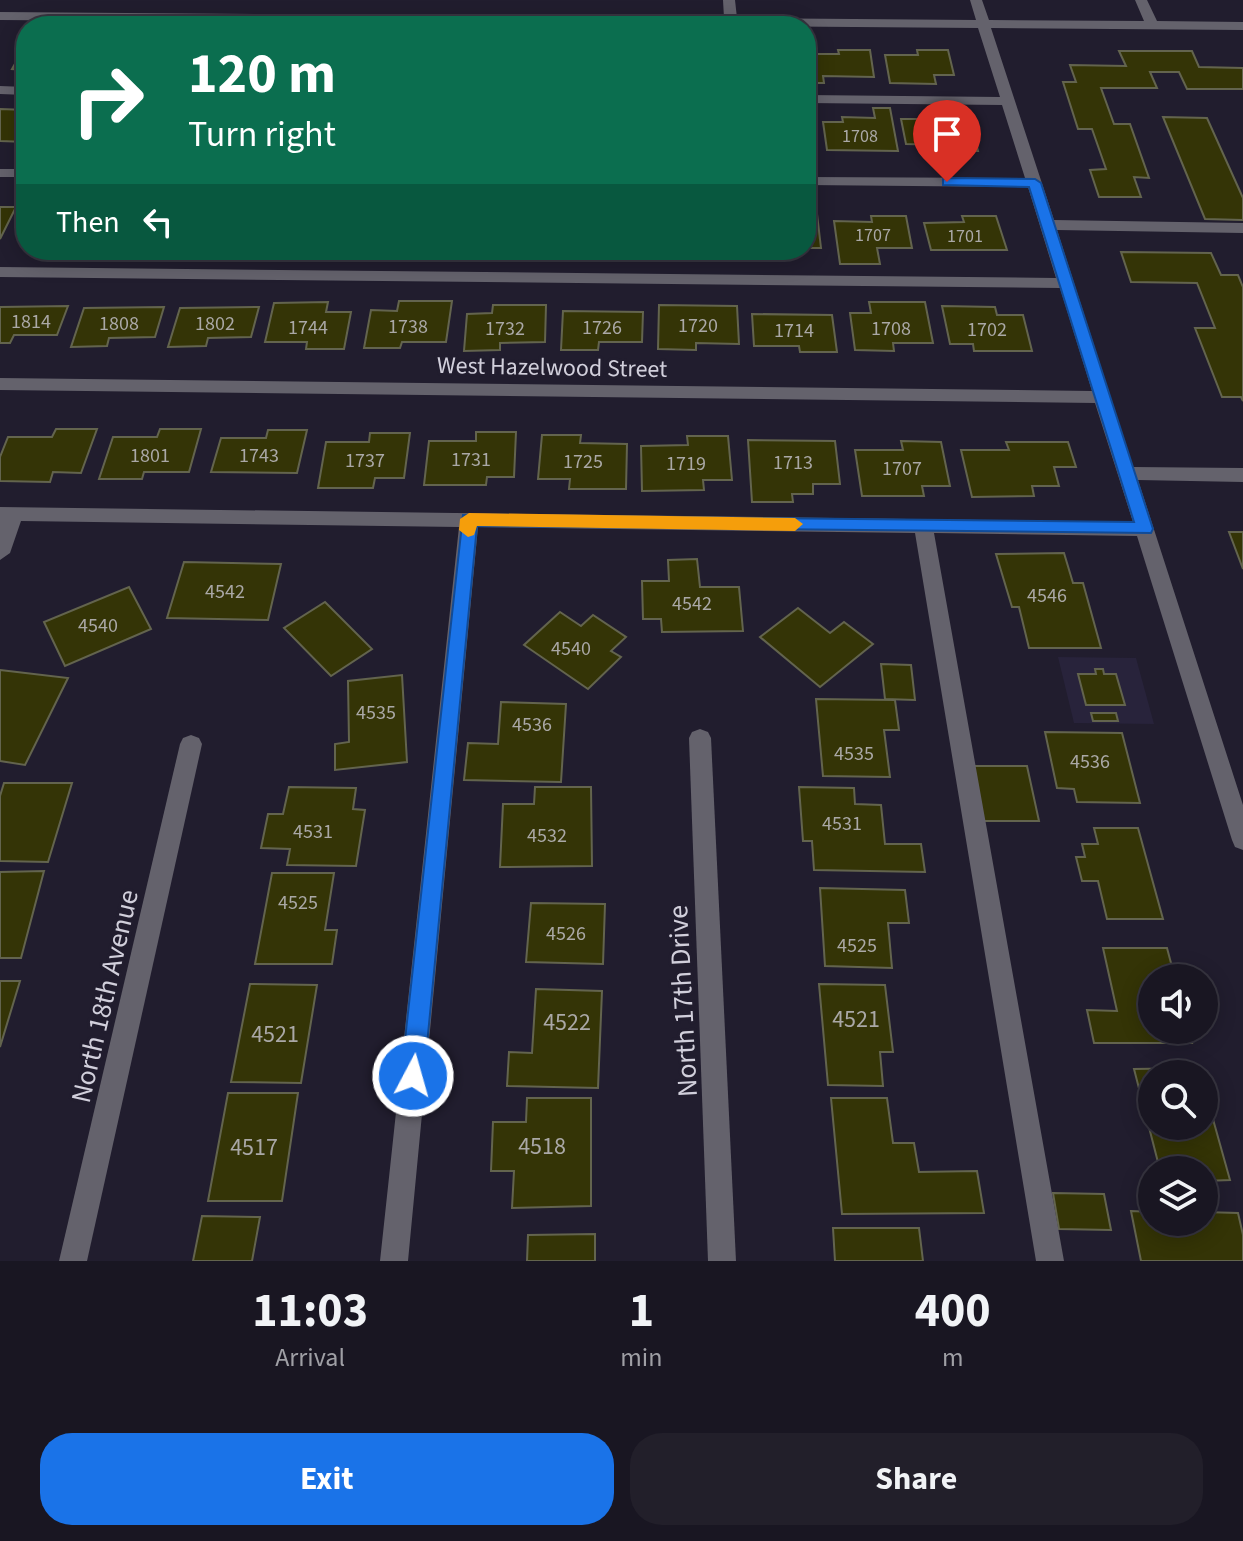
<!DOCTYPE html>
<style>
:root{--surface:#191622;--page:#221f2a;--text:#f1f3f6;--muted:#9f9fa5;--line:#373540;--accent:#1a73e8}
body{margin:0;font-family:"Source Sans 3",sans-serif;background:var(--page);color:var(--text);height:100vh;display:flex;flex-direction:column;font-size:30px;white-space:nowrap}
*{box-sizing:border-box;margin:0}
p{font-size:26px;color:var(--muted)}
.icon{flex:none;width:44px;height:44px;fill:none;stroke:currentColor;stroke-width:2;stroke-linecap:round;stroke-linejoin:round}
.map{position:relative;height:1261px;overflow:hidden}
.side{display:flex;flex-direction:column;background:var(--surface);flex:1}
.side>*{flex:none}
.hud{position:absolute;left:16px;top:16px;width:800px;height:244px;border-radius:32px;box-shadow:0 4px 20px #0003,0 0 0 2px var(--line);background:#0b6e4f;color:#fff;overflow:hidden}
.buttons{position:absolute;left:1138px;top:964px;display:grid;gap:16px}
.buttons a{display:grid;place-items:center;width:80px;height:80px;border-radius:50%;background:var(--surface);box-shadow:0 4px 20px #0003,0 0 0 2px var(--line);font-size:40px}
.pin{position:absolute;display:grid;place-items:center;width:68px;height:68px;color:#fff;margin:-82px -34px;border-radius:50% 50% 50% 0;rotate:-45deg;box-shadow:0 0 8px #0007}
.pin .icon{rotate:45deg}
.me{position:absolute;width:88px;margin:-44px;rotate:6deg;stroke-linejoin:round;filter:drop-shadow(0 0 6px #0008)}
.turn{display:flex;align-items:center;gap:28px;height:168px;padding:0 40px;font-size:36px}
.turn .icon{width:104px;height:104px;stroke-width:2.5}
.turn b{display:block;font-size:56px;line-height:68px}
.then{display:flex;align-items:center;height:76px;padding:0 40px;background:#0003;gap:16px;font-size:30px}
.eta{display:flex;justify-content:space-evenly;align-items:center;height:136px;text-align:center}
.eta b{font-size:48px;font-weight:700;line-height:56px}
.cta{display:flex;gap:16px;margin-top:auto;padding:16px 40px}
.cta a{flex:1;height:92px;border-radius:32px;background:var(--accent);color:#fff;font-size:32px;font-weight:700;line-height:92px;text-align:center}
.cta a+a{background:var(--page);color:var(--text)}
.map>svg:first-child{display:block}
.built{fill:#28233b}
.building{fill:#343406;stroke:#63644e;stroke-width:2}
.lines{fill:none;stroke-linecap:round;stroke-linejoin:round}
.minor{fill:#64626c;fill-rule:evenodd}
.route{fill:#1a73e8;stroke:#114b97;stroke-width:2}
.slow{fill:#f59e0b}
.labels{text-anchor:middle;stroke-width:6;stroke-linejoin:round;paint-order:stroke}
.far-number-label{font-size:18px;fill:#aaa8a6}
.number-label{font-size:20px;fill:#aaa8a6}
.street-label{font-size:24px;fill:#d1cfdb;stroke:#211d2e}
.near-number-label{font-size:24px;fill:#aaa8a6}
.near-street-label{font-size:28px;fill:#d1cfdb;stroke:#211d2e}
</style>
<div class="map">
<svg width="1243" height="1261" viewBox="0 0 1243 1261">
<rect width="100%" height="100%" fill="#211d2e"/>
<path class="built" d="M1058,657L1136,658L1154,724L1074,723Z"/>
<g class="building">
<path d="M25,46L26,70L12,69Z"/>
<path d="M838,50H870L874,77L823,76L824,83H809L806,54H839Z"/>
<path d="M917,50H948L954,75H934L936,84L890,83L885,55H918Z"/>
<path d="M1119,51H1192L1199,67L1243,68V89H1187L1179,72H1150L1157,88H1101L1114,124H1130L1149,178L1134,177L1141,197H1099L1090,170L1106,169L1092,129H1078L1063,82H1076L1070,65L1126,66Z"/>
<path d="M873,108H890L898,151L827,150L823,122H843L842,117L875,118Z"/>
<path d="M0,109L26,110V142L0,141Z"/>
<path d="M1163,117L1207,118L1243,198V220L1205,219Z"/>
<path d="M901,119H970L978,151H946L945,145L906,144Z"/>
<path d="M0,207H16L0,239Z"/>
<path d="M806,214H817L821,248H806Z"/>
<path d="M871,216H906L912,248H877L880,264H840L834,221L872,222Z"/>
<path d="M962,216H996L1007,250H931L924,223L964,222Z"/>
<path d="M1121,252L1211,253L1221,275H1238L1243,287V401L1241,397H1222L1195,328H1215L1197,283L1131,282Z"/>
<path d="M399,301H452L446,342H402L400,348H364L371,310L397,311Z"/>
<path d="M328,302L326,312H351L344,349H306L307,342H265L274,303Z"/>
<path d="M869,302H925L933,343H893L894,351L855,350L850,313H871Z"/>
<path d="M493,305H546L545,342L500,343V350L464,351L467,314L492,313Z"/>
<path d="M659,305L737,306L739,344L696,343V350L658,349Z"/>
<path d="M68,306L57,335H14L10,343H0V307Z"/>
<path d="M942,306L995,307L997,315H1023L1032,351H974L973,344H950Z"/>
<path d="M164,307L155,337L109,338L107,346L71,347L84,308Z"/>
<path d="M259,307L251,337L208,338L206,346L168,347L180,308Z"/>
<path d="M563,311L643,312L642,342H599L598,350H561Z"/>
<path d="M752,314L832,315L837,352H800L799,346H754Z"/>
<path d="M56,429H97L81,473L53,472L50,482L0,481V457L8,437H52Z"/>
<path d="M160,429H201L189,472H144L142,479H99L113,437H157Z"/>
<path d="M268,430H307L297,473L211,472L221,438H266Z"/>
<path d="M476,432H516L514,477H487L486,485H424L429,441H476Z"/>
<path d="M370,433H410L404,478H375L373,488H318L326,442H369Z"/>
<path d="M542,435H581L580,443L627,444L626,489H569L570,479H538Z"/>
<path d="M687,436H728L732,480H703L704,490L642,491L641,446L688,445Z"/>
<path d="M748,440L835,441L840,484H813V494H792L793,502H752Z"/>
<path d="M901,441L941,442L950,486H922L924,496H862L855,450H903Z"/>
<path d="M1006,442H1068L1076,467H1054L1059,486H1032L1034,496L972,497L961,450H1009Z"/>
<path d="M1229,532H1243V569Z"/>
<path d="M1064,553L1073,583H1083L1101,648H1029L1019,607H1012L996,554Z"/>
<path d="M697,559L700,587H739L743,631L662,632L661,619H643L642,581H669L668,560Z"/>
<path d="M184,562L281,564L268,620L167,618Z"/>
<path d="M129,587L151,629L65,666L44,622Z"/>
<path d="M325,602L372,649L331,676L284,628Z"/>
<path d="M798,608L830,633L844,622L873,644L820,687L760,637Z"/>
<path d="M560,612L581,626L593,615L626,637L611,651L621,657L588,689L524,645Z"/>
<path d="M881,664L911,665L915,700L885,699Z"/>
<path d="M1095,669H1103L1104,674H1116L1125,705H1086L1078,674H1096Z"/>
<path d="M0,670L68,678L25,765L0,761Z"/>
<path d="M402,675L407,762L335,770V744L349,742L348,681Z"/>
<path d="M816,699L895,700L899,730H884L890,777L823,776Z"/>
<path d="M501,702L566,704L561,782L464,780L468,743L498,744Z"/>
<path d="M1091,713H1116L1118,721H1093Z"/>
<path d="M1045,732L1122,733L1140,803L1077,802L1074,789L1057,788Z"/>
<path d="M971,766H1027L1039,821H981Z"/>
<path d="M4,783H72L48,862L0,861V796Z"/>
<path d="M289,787L356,788L353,809L365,810L356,866L287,865L290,849L261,848L268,814H283Z"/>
<path d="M535,787H591L592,866L500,867L503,804H534Z"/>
<path d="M799,787L854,788L855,804L881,805L885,844H921L925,872L814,870L812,841H803Z"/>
<path d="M1094,828H1138L1163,919H1107L1098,881H1082L1076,857H1085L1082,844H1098Z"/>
<path d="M44,871L21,958H0V872Z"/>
<path d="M272,873H334L325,930H337L332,964H255Z"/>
<path d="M820,888L905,890L909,923H888L892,968L825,966Z"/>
<path d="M531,903L605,904L603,964L526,962Z"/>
<path d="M1103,948H1167L1175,978H1152V1030H1188L1192,1043H1094L1087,1010L1117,1011Z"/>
<path d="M0,981H20L0,1047Z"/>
<path d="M250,984L317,985L301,1083L231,1082Z"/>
<path d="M819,984L885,985L893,1052H880L883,1086L828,1085Z"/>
<path d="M536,989L602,991L598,1088L507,1086L509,1052L532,1053Z"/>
<path d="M1199,1068L1200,1074H1152V1126H1204V1087L1230,1180L1204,1181V1170H1160L1134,1069Z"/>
<path d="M228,1093H298L282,1201H208Z"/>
<path d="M527,1098H591V1206L512,1208L514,1171H491L493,1122H526Z"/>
<path d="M831,1098H887L893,1143H914L919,1172L977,1171L984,1213L842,1214Z"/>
<path d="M1053,1193L1104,1194L1111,1230L1059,1229Z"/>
<path d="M1131,1211L1152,1212V1222H1204V1212L1238,1213L1243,1235V1261H1141Z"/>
<path d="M202,1216L260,1217L252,1261H193Z"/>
<path d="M833,1228H919L923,1261H835Z"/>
<path d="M595,1234V1261H527L528,1235Z"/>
</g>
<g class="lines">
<g class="minor">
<path d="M723,0H735L737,18L976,20L970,0H982L989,20L1144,21L1135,0H1147L1157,21L1243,22V30L991,28L1054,220L1243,223V233L1057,230L1133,467L1243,468V482L1138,480L1243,805V850L1235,847L1232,840L1137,536L934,533L1064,1261H1036L915,533L478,527L408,1261H380L459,527L21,521L10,553L0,560V507L1133,522L1095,403L0,390V378L1092,391L1060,288L0,277V267L1056,278L1028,187L806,185V177L1025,178L1002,105L806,103V95L1000,97L978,28L0,20V12L724,18Z"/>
<path d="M0,86L26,87V95L0,94Z"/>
<rect x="0" y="169" width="26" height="8"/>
<path d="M700,729L708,732L711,738L736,1261H708L689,738L692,732Z"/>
<path d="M191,735L199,738L202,744L87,1261H59L180,744L183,738Z"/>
</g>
</g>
<path class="route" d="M947,178L1035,179L1041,183L1153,529L1151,533L477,526L424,1076L421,1084L413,1087L405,1084L401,1076L463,515L1134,522L1029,187L943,185V179Z"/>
<path class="slow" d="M469,513L795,518L803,524L795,531L477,526L474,535L468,537L459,530L460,519Z"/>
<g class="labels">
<g class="far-number-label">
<text x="860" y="142">1708</text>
<text x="873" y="241">1707</text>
<text x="965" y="242">1701</text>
</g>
<g class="number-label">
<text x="31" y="328">1814</text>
<text x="119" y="330">1808</text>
<text x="215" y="330">1802</text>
<text x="698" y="332">1720</text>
<text x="408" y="333">1738</text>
<text x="308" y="334">1744</text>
<text x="602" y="334">1726</text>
<text x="505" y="335">1732</text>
<text x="891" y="335">1708</text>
<text x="987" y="336">1702</text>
<text x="794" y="337">1714</text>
<text x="150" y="462">1801</text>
<text x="259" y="462">1743</text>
<text x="471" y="466">1731</text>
<text x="365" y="467">1737</text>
<text x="583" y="468">1725</text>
<text x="793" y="469">1713</text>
<text x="686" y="470">1719</text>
<text x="902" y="475">1707</text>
<text x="225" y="598">4542</text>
<text x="1047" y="602">4546</text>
<text x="692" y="610">4542</text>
<text x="98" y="632">4540</text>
<text x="571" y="655">4540</text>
<text x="376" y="719">4535</text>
<text x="532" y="731">4536</text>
<text x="854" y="760">4535</text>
<text x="1090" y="768">4536</text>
<text x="842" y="830">4531</text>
<text x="313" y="838">4531</text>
<text x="547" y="842">4532</text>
<text x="298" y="909">4525</text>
<text x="566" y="940">4526</text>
<text x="857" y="952">4525</text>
</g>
<g class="street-label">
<text transform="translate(552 367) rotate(1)" y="8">West Hazelwood Street</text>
</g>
<g class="near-number-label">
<text x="856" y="1027">4521</text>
<text x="567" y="1030">4522</text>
<text x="275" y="1042">4521</text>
<text x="542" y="1154">4518</text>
<text x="254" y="1155">4517</text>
</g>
<g class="near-street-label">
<text transform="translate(104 996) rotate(-77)" y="10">North 18th Avenue</text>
<text transform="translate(682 1001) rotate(-93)" y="10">North 17th Drive</text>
</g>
</g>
</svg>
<div class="buttons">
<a><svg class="icon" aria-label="sound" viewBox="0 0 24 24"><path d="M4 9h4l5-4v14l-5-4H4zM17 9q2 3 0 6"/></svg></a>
<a><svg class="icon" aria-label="search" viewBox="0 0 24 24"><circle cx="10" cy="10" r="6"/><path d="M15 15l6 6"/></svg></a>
<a><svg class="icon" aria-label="layers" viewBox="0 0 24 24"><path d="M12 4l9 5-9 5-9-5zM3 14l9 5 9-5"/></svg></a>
</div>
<div class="pin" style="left:947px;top:182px;background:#d93025"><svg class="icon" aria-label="arrive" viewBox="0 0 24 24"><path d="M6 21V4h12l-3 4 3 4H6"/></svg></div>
<svg class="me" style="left:413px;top:1076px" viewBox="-20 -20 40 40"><circle r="17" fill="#1a73e8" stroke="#fff" stroke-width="3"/><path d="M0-11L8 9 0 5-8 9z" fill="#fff"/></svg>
<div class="hud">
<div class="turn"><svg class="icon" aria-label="right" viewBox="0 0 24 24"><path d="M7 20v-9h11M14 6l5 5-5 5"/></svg><div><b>120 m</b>Turn right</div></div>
<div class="then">Then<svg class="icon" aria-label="left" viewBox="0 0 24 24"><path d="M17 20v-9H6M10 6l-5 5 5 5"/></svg></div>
</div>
</div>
<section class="side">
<div class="eta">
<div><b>11:03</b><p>Arrival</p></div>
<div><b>1</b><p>min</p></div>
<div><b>400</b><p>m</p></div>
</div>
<div class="cta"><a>Exit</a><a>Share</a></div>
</section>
